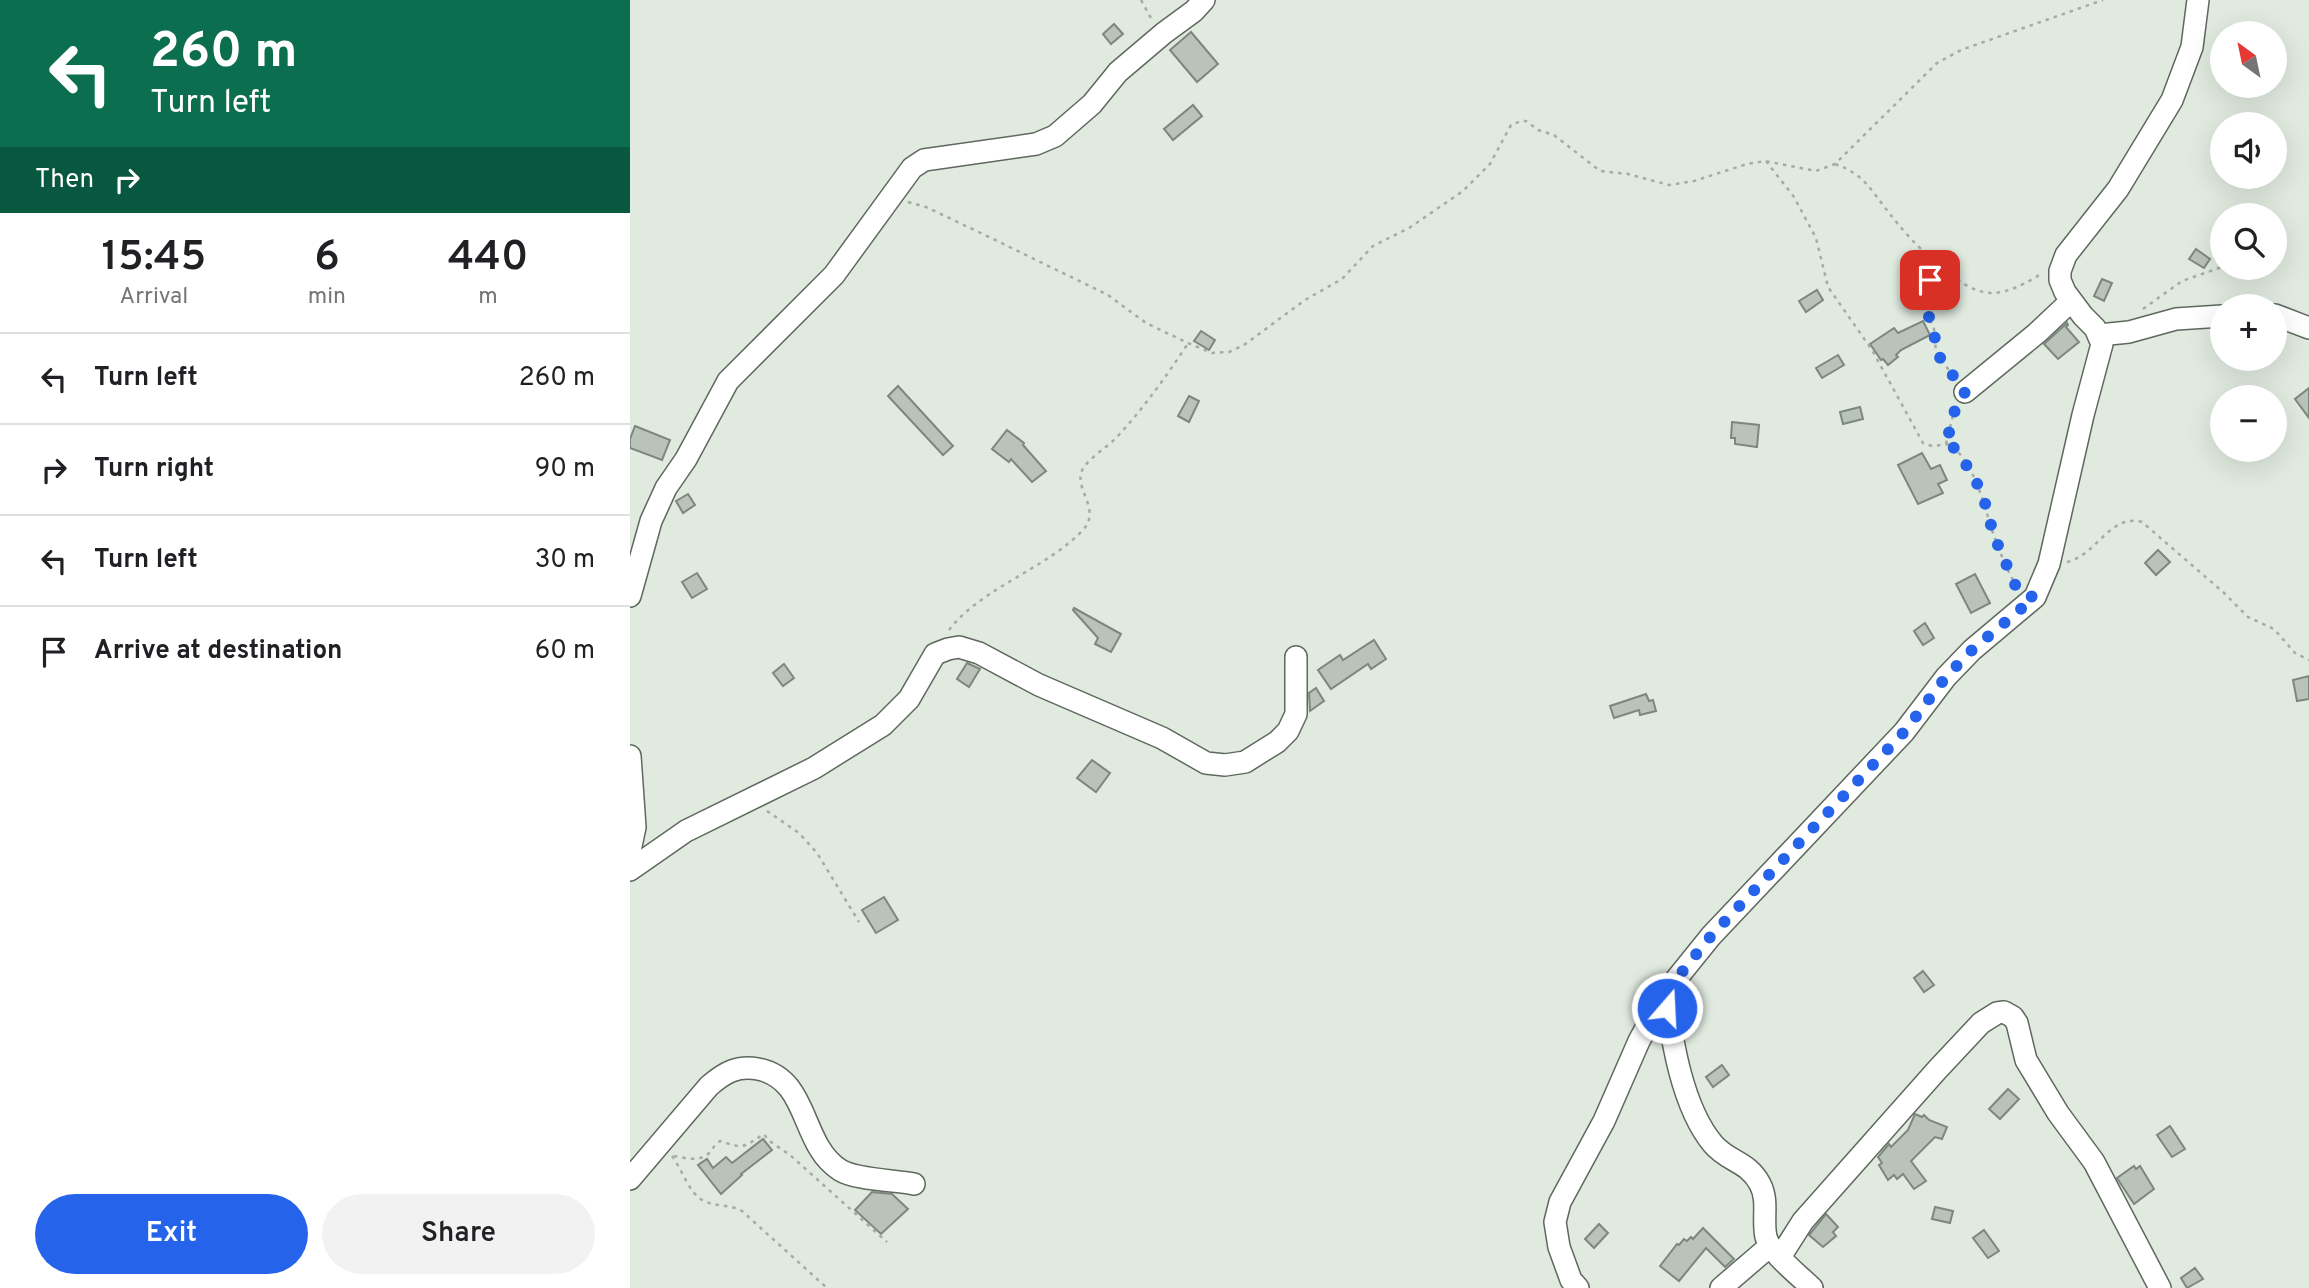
<!DOCTYPE html>
<meta charset="utf-8">
<style>
:root{--surface:#fff;--page:#f2f2f2;--text:#202124;--muted:#757577;--line:#e0e0e0;--accent:#2563eb}
body{margin:0;font-family:Overpass,sans-serif;background:var(--page);color:var(--text);height:100vh;display:flex;flex-direction:column;font-size:26px;white-space:nowrap}
*{box-sizing:border-box;margin:0}
p{font-size:23px;color:var(--muted)}
.icon{flex:none;width:38px;height:38px;fill:none;stroke:currentColor;stroke-width:2;stroke-linecap:round;stroke-linejoin:round}
.map{position:relative;flex:1;overflow:hidden}
.side{display:flex;flex-direction:column;background:var(--surface);width:630px}
.side>*{flex:none}
.banner{background:#0b6e4f;color:#fff;overflow:hidden}
.needle{width:46px;rotate:327deg}
.fabs{position:absolute;left:1580px;top:21px;display:grid;gap:14px}
.fabs a{display:grid;place-items:center;width:77px;height:77px;border-radius:50%;background:var(--surface);box-shadow:0 7px 28px #0002;font-size:35px}
.pin{position:absolute;display:grid;place-items:center;width:60px;height:60px;color:#fff;margin:-30px;border-radius:14px;box-shadow:0 4px 10px #0006}
.me{position:absolute;width:77px;margin:-38px;rotate:19deg;stroke-linejoin:round;filter:drop-shadow(0 0 5px #0008)}
.turn{display:flex;align-items:center;gap:24px;height:147px;padding:0 35px;font-size:32px}
.turn .icon{width:91px;height:91px;stroke-width:2.5}
.turn b{display:block;font-size:49px;line-height:60px}
.then{display:flex;align-items:center;height:66px;padding:0 35px;background:#0003;gap:14px;font-size:26px}
.eta{display:flex;justify-content:space-evenly;align-items:center;height:119px;text-align:center}
.eta b{font-size:42px;font-weight:600;line-height:49px}
.cta{display:flex;gap:14px;margin-top:auto;padding:14px 35px}
.cta a{flex:1;height:80px;border-radius:42px;background:var(--accent);color:#fff;font-size:28px;font-weight:600;line-height:80px;text-align:center}
.cta a+a{background:var(--page);color:var(--text)}
ul{padding:0;list-style:none}
li{display:flex;align-items:center;gap:21px;height:91px;padding:0 35px;border-top:2px solid var(--line)}
li div{flex:1}
li b{display:block;font-size:26px}
li em{font-style:normal}
main{display:flex;flex:1;min-height:0}
.map>svg:first-child{display:block}
.building{fill:#b9c3b9;stroke:#7e877d;stroke-width:2}
.lines{fill:none;stroke-linecap:round;stroke-linejoin:round}
.minor-casing{stroke:#5f685e;stroke-width:24}
.path{stroke:#a4aca3;stroke-width:2.5;stroke-dasharray:3.5 5;stroke-linecap:butt}
.minor{stroke:#fff;stroke-width:21}
.route{stroke:#2563eb;stroke-width:12;stroke-dasharray:0 21.6}
</style>
<main>
<section class="side">
<div class="banner">
<div class="turn"><svg class="icon" aria-label="left" viewBox="0 0 24 24"><path d="M17 20v-9H6M10 6l-5 5 5 5"/></svg><div><b>260 m</b>Turn left</div></div>
<div class="then">Then<svg class="icon" aria-label="right" viewBox="0 0 24 24"><path d="M7 20v-9h11M14 6l5 5-5 5"/></svg></div>
</div>
<div class="eta">
<div><b>15:45</b><p>Arrival</p></div>
<div><b>6</b><p>min</p></div>
<div><b>440</b><p>m</p></div>
</div>
<ul>
<li><svg class="icon" aria-label="left" viewBox="0 0 24 24"><path d="M17 20v-9H6M10 6l-5 5 5 5"/></svg><div><b>Turn left</b></div><em>260 m</em></li>
<li><svg class="icon" aria-label="right" viewBox="0 0 24 24"><path d="M7 20v-9h11M14 6l5 5-5 5"/></svg><div><b>Turn right</b></div><em>90 m</em></li>
<li><svg class="icon" aria-label="left" viewBox="0 0 24 24"><path d="M17 20v-9H6M10 6l-5 5 5 5"/></svg><div><b>Turn left</b></div><em>30 m</em></li>
<li><svg class="icon" aria-label="arrive" viewBox="0 0 24 24"><path d="M6 21V4h12l-3 4 3 4H6"/></svg><div><b>Arrive at destination</b></div><em>60 m</em></li>
</ul>
<div class="cta"><a>Exit</a><a>Share</a></div>
</section>
<div class="map">
<svg width="1679" height="1288" viewBox="0 0 1679 1288">
<rect width="100%" height="100%" fill="#e0eadf"/>
<g class="building">
<path d="M484,24L493,34L481,44L473,34Z"/>
<path d="M561,32L588,64L567,82L540,50Z"/>
<path d="M563,105L572,116L543,140L534,129Z"/>
<path d="M1566,249L1580,259L1574,268L1559,259Z"/>
<path d="M1472,279L1482,283L1474,301L1464,296Z"/>
<path d="M1187,290L1193,300L1176,312L1169,301Z"/>
<path d="M1293,321L1300,335L1271,350L1266,355L1268,357L1258,365L1253,359L1251,360L1240,344L1264,328L1268,333Z"/>
<path d="M1437,323L1438,325L1436,327L1449,342L1428,359L1414,344Z"/>
<path d="M571,331L585,340L579,350L564,341Z"/>
<path d="M1208,355L1214,365L1192,378L1186,368Z"/>
<path d="M268,386L323,446L313,455L258,396Z"/>
<path d="M1679,388V418L1665,399Z"/>
<path d="M559,396L569,401L559,422L548,416Z"/>
<path d="M1230,407L1233,419L1213,424L1210,412Z"/>
<path d="M1102,422L1129,425L1127,447L1105,444V438H1101Z"/>
<path d="M5,426L40,440L32,460L0,448V439Z"/>
<path d="M377,430L394,443L393,445L416,471L402,482L381,459L379,462L362,449Z"/>
<path d="M1292,453L1301,469L1310,465L1317,480L1308,484L1313,493L1288,504L1268,465Z"/>
<path d="M58,494L65,505L53,513L46,501Z"/>
<path d="M1528,550L1540,562L1526,575L1515,563Z"/>
<path d="M67,573L77,589L62,598L52,582Z"/>
<path d="M1345,574L1360,603L1341,613L1326,584Z"/>
<path d="M444,608L491,634L481,652L465,644L468,638L443,610Z"/>
<path d="M1295,623L1304,638L1293,645L1284,631Z"/>
<path d="M744,640L756,659L741,669L738,664L701,689L688,670L710,655L713,660Z"/>
<path d="M337,663L350,669L339,687L327,679Z"/>
<path d="M154,664L164,678L153,686L143,673Z"/>
<path d="M1679,676V699L1667,701L1663,680Z"/>
<path d="M686,688L694,701L680,711L679,693Z"/>
<path d="M1016,694L1019,701L1023,700L1026,711L1010,715L1009,710L984,718L980,706Z"/>
<path d="M462,760L480,773L466,792L447,778Z"/>
<path d="M254,897L268,920L246,933L232,910Z"/>
<path d="M1293,971L1304,985L1294,992L1284,978Z"/>
<path d="M1092,1065L1099,1075L1083,1087L1076,1077Z"/>
<path d="M1378,1089L1389,1099L1370,1119L1359,1109Z"/>
<path d="M1285,1114L1292,1117L1294,1115L1299,1120L1317,1127L1312,1139L1305,1137L1281,1161L1296,1181L1284,1189L1273,1174L1267,1179L1264,1175L1258,1180L1249,1165L1252,1163L1248,1157L1259,1144L1261,1147L1278,1130Z"/>
<path d="M1540,1126L1555,1149L1542,1157L1527,1135Z"/>
<path d="M133,1139L142,1150L111,1174L112,1175L91,1194L68,1165L77,1159L83,1168L96,1157L102,1163Z"/>
<path d="M1504,1166L1506,1169L1510,1166L1524,1189L1504,1204L1487,1178Z"/>
<path d="M242,1192L262,1194L278,1209L251,1234L225,1210Z"/>
<path d="M1305,1207L1323,1211L1320,1223L1302,1219Z"/>
<path d="M1196,1214L1208,1227L1203,1232L1206,1236L1193,1247L1179,1235Z"/>
<path d="M969,1224L978,1233L964,1248L955,1239Z"/>
<path d="M1073,1228L1104,1259L1095,1267L1076,1248L1049,1281L1030,1266L1047,1244L1049,1245L1054,1239L1057,1241L1061,1237L1063,1239Z"/>
<path d="M1354,1230L1369,1251L1358,1258L1343,1238Z"/>
<path d="M1565,1268L1573,1279L1557,1288L1551,1278Z"/>
</g>
<g class="lines">
<defs>
<g id="minor">
<path d="M1645,315L1679,328"/>
<path d="M1469,335L1499,332L1546,319L1592,316"/>
<path d="M1335,392L1407,333L1441,301"/>
<path d="M0,596L21,521L36,488L56,459L98,381L204,275L282,168L294,160L406,144L425,136L462,104L488,72L534,33L564,11L574,0"/>
<path d="M0,756L5,827L0,851"/>
<path d="M0,870L56,831L184,768L253,725L279,699L305,654L318,649L329,647L349,653L409,685L532,738L576,763L595,765L615,762L647,742L658,731L666,714V657"/>
<path d="M1035,993C1042,1040 1052,1107 1083,1144C1098,1162 1118,1161 1130,1184C1139,1201 1132,1219 1136,1237C1140,1253 1170,1276 1182,1288"/>
<path d="M0,1179L79,1086C94,1073 107,1065 128,1069C180,1079 170,1145 210,1170C226,1180 264,1180 284,1184"/>
<path d="M1150,1257L1173,1221L1307,1070L1351,1023L1367,1013L1374,1012L1383,1017L1387,1023L1396,1060L1428,1113L1464,1162L1530,1288"/>
<path d="M948,1288L941,1280L929,1247L925,1222L930,1202L974,1121L1009,1041L1035,993L1081,936L1274,732L1316,677L1342,650L1405,597L1419,564L1453,415L1472,344L1465,328L1453,316L1435,292L1430,280V271L1436,255L1488,189L1542,100L1562,47L1568,0"/>
<path d="M1091,1288L1140,1246"/>
</g>
</defs>
<use href="#minor" class="minor-casing"/>
<g class="path">
<path d="M511,0L522,20"/>
<path d="M1136,161L1164,197L1186,238L1198,287L1242,350L1293,443L1302,446L1321,444C1347,470 1352,500 1363,533C1369,551 1378,571 1387,588"/>
<path d="M1205,164C1236,175 1241,191 1260,214C1278,238 1329,293 1361,293C1379,293 1396,283 1411,274"/>
<path d="M278,202L296,207L359,237L478,295L516,323L558,343L582,353L599,352L614,345L675,300L712,279L743,246L779,228L833,191L860,164L881,125L891,121H896L908,130L924,135L970,171L998,174L1039,185L1064,181L1117,164L1135,161L1186,171L1205,164L1307,63L1331,50L1473,0"/>
<path d="M1310,267L1294,292L1292,300L1304,329L1306,352L1325,379"/>
<path d="M1513,309L1552,281L1592,267"/>
<path d="M1316,444L1325,407"/>
<path d="M1437,562C1466,556 1480,513 1512,522L1593,592L1618,617L1644,629L1665,653L1679,660"/>
<path d="M319,630C351,588 414,570 452,531C474,509 440,487 454,467C462,456 476,448 486,438C513,409 535,378 557,345"/>
<path d="M137,811L169,833L187,853L229,922"/>
<path d="M42,1156C52,1169 59,1194 74,1201C86,1207 99,1204 112,1211L197,1288"/>
<path d="M44,1156C55,1158 69,1162 78,1154C83,1149 84,1145 90,1141C114,1149 112,1148 134,1134L138,1140L160,1155L257,1242"/>
</g>
<use href="#minor" class="minor"/>
</g>
<g class="lines">
<path class="route" d="M1037,1008L1035,993L1081,936L1274,732L1316,677L1342,650L1405,597L1397,596L1387,589L1364,536L1353,496L1342,473L1321,444H1316L1326,406L1335,392L1306,352L1304,329L1292,300L1294,292L1300,280"/>
</g>
</svg>
<div class="fabs">
<a><svg class="needle" viewBox="-14 -14 28 28"><path d="M0-13l5 13h-10z" fill="#e53935"/><path d="M0 13l5-13h-10z" fill="#757577"/></svg></a>
<a><svg class="icon" aria-label="sound" viewBox="0 0 24 24"><path d="M4 9h4l5-4v14l-5-4H4zM17 9q2 3 0 6"/></svg></a>
<a><svg class="icon" aria-label="search" viewBox="0 0 24 24"><circle cx="10" cy="10" r="6"/><path d="M15 15l6 6"/></svg></a>
<a>+</a>
<a>−</a>
</div>
<div class="pin" style="left:1300px;top:280px;background:#d93025"><svg class="icon" aria-label="arrive" viewBox="0 0 24 24"><path d="M6 21V4h12l-3 4 3 4H6"/></svg></div>
<svg class="me" style="left:1037px;top:1008px" viewBox="-20 -20 40 40"><circle r="17" fill="#2563eb" stroke="#fff" stroke-width="3"/><path d="M0-11L8 9 0 5-8 9z" fill="#fff"/></svg>
</div>
</main>
